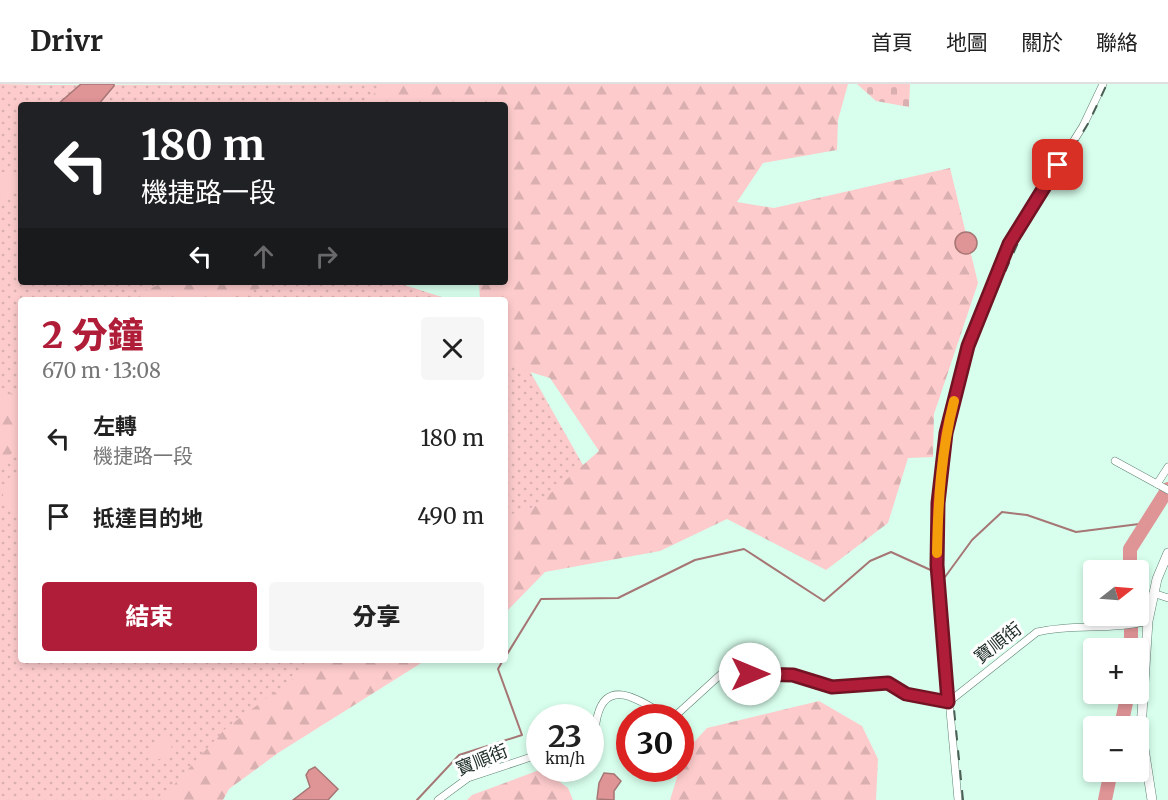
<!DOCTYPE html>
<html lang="zh-TW">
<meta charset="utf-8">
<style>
:root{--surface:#fff;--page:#f6f6f6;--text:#222;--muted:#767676;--line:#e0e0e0;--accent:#b01d38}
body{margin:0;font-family:Merriweather,"Noto Sans TC",serif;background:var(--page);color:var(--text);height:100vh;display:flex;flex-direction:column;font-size:22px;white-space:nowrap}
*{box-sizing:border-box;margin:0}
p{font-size:20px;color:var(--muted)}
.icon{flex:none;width:33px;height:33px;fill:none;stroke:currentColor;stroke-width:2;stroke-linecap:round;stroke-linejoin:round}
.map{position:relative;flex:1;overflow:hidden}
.side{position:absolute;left:18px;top:213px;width:490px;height:366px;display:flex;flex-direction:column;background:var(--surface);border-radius:6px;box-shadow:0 3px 9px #0003}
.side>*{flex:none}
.hud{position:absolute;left:18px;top:18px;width:490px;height:183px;border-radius:6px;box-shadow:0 3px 9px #0003;background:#202124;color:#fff;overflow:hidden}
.needle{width:39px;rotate:73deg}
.buttons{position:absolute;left:1083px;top:476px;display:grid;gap:12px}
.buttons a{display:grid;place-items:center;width:66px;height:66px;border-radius:6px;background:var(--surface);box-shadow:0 3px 9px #0003;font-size:30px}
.speed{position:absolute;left:526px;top:620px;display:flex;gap:12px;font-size:30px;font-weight:700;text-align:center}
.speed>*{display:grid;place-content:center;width:78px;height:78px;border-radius:50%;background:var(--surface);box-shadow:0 3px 9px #0003;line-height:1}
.speed small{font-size:15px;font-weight:400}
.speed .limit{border:9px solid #d22;background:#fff;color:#111}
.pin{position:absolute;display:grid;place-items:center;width:51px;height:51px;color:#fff;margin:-26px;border-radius:12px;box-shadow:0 3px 9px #0006}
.me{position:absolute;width:66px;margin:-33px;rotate:90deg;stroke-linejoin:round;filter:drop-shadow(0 0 4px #0008)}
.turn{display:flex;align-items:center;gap:21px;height:126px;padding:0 24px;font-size:27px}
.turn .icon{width:78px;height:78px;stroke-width:2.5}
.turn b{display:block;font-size:42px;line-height:51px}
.lanes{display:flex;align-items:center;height:57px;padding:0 24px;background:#0003;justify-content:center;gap:30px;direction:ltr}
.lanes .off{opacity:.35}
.round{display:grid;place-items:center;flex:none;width:63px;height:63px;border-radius:6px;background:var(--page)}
.headline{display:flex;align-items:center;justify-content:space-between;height:102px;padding:0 24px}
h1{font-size:36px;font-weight:800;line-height:45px;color:var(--accent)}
.cta{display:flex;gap:12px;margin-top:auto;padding:12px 24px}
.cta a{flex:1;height:69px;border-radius:6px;background:var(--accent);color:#fff;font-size:24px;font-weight:800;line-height:69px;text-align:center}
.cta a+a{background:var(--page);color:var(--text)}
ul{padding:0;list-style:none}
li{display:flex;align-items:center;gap:18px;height:78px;padding:0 24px}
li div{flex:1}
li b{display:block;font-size:22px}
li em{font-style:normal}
header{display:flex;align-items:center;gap:36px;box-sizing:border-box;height:84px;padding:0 30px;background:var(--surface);border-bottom:2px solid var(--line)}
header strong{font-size:28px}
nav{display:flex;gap:33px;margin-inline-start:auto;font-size:21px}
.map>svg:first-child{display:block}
.grass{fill:url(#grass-dots)}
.forest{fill:url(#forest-firs)}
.cemetery{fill:url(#cemetery-stones)}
.green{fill:#fdcbcc}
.water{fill:#df9496;stroke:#a67675;stroke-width:1.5}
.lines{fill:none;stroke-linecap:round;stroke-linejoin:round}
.stream{stroke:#a67675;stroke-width:2}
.river{stroke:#df9496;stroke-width:14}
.minor-casing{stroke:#5e8172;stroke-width:8}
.tertiary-casing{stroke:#5e8172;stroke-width:10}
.minor{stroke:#fff;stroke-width:7}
.tertiary{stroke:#fff;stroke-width:9}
.rail{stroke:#4b6057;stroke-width:2;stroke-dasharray:10 10;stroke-linecap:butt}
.route-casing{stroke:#721324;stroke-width:15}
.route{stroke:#b01d38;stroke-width:10}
.slow{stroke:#f59e0b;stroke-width:10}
.labels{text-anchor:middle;stroke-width:6;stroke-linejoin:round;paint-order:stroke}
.street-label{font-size:18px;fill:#202f29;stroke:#fff}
</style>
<header>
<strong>Drivr</strong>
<nav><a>首頁</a><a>地圖</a><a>關於</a><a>聯絡</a></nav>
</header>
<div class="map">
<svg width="1168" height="716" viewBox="0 0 1168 716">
<defs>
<pattern id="grass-dots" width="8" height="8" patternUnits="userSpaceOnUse" patternTransform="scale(1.5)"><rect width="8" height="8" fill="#fdcbcc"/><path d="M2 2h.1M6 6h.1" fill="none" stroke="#d9afaf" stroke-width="1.8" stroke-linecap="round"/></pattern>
<pattern id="forest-firs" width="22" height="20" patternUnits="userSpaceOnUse" patternTransform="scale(1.5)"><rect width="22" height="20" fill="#fdcbcc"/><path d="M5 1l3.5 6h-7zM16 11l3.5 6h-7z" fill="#d9afaf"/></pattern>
<pattern id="cemetery-stones" width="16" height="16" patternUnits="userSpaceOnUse" patternTransform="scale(1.5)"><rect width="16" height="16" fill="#fdcbcc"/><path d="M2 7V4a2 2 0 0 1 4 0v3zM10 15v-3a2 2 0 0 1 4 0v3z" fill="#d9afaf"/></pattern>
</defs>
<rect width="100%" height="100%" fill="#d8ffed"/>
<g class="grass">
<path d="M0,0L52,1L404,0L390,21H21V198H211L165,216H21V312L0,331Z"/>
<path d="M243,198H395L451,216H195Z"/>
<path d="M506,245L596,404L506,476Z"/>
<path d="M21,344V576H379L202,716H0V368Z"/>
</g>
<g class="forest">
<path d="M380,0H848L838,36L837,66L763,79L737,118L774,124L950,84L978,199L934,330L933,373L908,374L888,439L826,486L727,435L660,467L545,488L506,528V432L536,422L599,367L550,294L506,281V216H480L479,198H506V21H367Z"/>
<path d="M164,198H278L225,216H127Z"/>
<path d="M21,300V360L0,381V314L10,311Z"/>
<path d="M318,576H426L278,669L229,705L223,716H160L225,645Z"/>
<path d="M819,617L862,642L878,675L876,716H670L685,668L707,644Z"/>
<path d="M542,685L568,704L573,716H467L472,711Z"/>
</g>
<path class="cemetery" d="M857,0H910L909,23L876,17Z"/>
<g class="green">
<path d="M11,86L19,92L20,102L13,110L2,113L0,89Z"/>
<path d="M19,392L21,395V426L15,429C0,420 0,406 10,393Z"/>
<path d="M168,653L172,665L166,672L157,676L148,669C151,659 157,654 168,653Z"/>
</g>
<g class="water">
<path d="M81,0H114V2L98,21H57Z"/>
<circle cx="966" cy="159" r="11"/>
<path d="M315,683L338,705L328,716H293L310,703L306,691L309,686Z"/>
<path d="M604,689L614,690L621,697L614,707V716L597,715L599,699Z"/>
</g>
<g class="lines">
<g class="stream">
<path d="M940,490L945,493L972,456L1002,428L1027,431L1076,448L1147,439"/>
<path d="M506,572L541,515L618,514L695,476L744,465L824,517L870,477L891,468L935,488"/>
<path d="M417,716L459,671L522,651L498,585L503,576"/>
</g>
<g class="river">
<path d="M1130,486V465L1168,405"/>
<path d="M1131,531V564"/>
<path d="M1121,642L1128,609"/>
<path d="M1105,716L1111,687"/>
</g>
<defs>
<g id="minor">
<path d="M1115,377L1168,406"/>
<path d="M1157,400L1168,383"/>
<path d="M1153,509L1168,514"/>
<path d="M674,633L720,591H793L832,603L888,599L906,610L946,620L1037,548C1073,539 1112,547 1148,537"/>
<path d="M591,652C597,646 595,638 598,630C609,591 646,621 668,633"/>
<path d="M438,716L468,694L540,670"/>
<path d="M958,716L937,481L938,419L946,349L968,262L1009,160L1083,42L1103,0"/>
</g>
<path id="tertiary" d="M1152,716L1141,645L1148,537L1157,495L1168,469"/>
</defs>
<use href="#minor" class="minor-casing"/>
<use href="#tertiary" class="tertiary-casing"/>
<use href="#minor" class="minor"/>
<use href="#tertiary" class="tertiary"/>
<path class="rail" d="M963,716L943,514L942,408L952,341L972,262L1025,143L1089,38L1107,0"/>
</g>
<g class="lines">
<defs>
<path id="route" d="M750,590L793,591L832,603L888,599L906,610L948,618L937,481L938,419L946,349L968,262L1009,160L1058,81"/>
</defs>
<use href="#route" class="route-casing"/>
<use href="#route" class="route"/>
<path class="slow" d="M937,469C938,418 941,367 954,317"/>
</g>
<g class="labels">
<g class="street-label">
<text transform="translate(998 559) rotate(-38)" y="6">寶順街</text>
<text transform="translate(482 676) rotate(-22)" y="6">寶順街</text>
</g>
</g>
</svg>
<div class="buttons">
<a><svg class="needle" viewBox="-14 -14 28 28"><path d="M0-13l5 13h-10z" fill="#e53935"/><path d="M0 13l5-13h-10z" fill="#767676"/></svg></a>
<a>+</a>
<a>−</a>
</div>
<div class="speed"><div>23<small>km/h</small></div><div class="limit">30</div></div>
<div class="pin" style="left:1058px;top:81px;background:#d93025"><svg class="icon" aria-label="arrive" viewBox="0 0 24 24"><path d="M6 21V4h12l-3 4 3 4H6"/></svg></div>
<svg class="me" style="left:750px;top:590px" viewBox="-20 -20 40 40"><circle r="19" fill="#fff"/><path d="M0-13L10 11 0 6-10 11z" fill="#b01d38"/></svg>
<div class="hud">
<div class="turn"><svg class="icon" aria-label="left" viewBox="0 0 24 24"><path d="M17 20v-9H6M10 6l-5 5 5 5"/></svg><div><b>180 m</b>機捷路一段</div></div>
<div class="lanes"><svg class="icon" aria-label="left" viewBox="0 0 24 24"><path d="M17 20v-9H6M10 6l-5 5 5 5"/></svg><svg class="icon off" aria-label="ahead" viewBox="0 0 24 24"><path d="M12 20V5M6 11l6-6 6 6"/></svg><svg class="icon off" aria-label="right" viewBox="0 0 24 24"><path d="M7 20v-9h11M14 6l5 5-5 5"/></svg></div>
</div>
<section class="side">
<div class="headline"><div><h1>2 分鐘</h1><p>670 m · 13:08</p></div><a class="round"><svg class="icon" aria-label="close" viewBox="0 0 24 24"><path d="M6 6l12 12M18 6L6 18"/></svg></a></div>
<ul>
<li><svg class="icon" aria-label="left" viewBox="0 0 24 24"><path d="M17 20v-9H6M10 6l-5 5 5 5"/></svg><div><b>左轉</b><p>機捷路一段</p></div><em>180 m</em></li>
<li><svg class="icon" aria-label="arrive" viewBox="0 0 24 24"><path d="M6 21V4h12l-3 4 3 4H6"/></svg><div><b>抵達目的地</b></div><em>490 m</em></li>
</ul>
<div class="cta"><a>結束</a><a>分享</a></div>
</section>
</div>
